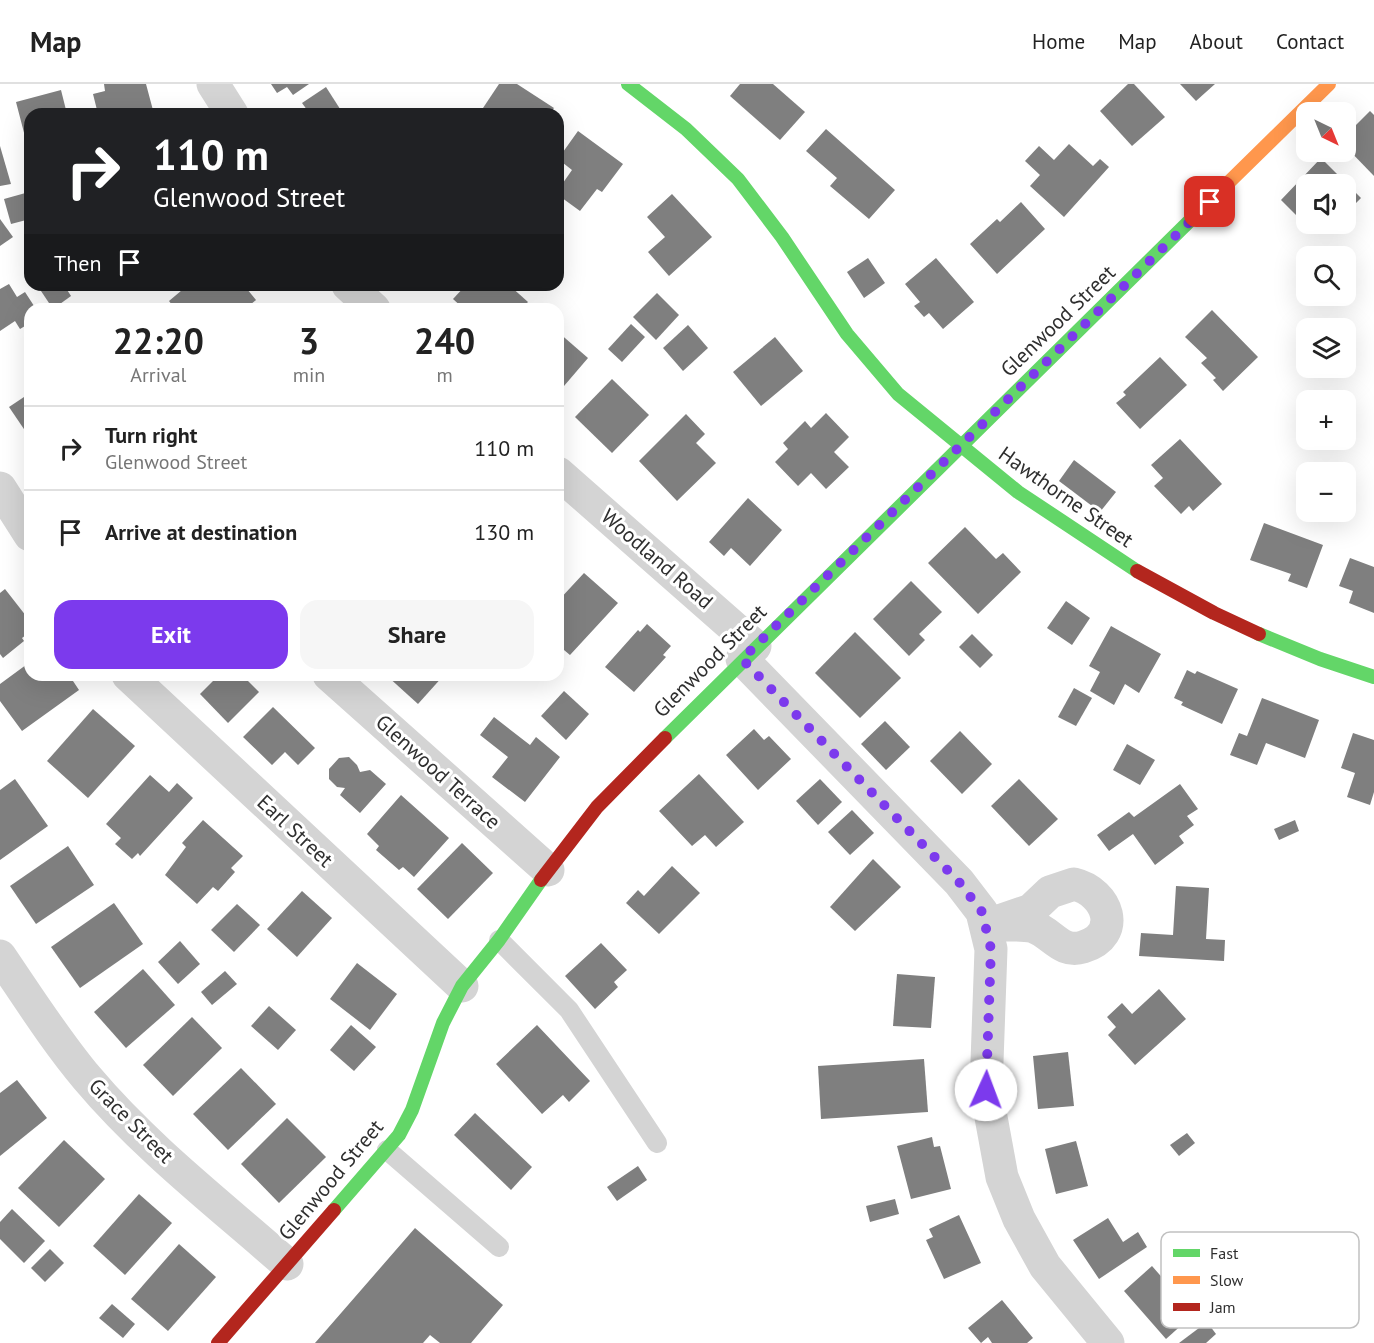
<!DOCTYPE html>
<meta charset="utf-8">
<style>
:root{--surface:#fff;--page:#f6f6f6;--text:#222;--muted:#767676;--line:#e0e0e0;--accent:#7c3aed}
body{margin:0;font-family:"PT Sans",sans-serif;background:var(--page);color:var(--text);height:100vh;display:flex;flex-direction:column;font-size:22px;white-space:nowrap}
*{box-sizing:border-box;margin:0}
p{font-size:20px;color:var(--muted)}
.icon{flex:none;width:33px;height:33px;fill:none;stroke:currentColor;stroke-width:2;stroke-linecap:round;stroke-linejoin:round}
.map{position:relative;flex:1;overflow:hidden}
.drawer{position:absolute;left:24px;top:219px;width:540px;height:378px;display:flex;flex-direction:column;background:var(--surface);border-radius:18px;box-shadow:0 6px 24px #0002}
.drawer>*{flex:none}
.banner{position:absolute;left:24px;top:24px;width:540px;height:183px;border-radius:18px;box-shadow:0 6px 24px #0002;background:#202124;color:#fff;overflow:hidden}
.needle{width:39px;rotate:137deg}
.controls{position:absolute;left:1296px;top:18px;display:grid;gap:12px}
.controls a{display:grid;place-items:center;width:60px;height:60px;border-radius:12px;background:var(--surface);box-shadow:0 6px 24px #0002;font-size:30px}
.pin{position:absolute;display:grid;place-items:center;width:51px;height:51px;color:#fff;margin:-26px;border-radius:12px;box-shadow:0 3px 9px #0006}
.me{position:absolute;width:66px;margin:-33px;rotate:2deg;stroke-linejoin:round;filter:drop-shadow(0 0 4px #0008)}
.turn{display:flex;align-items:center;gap:21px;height:126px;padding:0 30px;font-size:27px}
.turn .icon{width:78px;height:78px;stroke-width:2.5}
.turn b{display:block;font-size:42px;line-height:51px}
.then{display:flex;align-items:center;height:57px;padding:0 30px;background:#0003;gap:12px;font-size:22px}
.eta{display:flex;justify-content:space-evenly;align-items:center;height:102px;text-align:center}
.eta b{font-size:36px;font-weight:600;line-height:42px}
.cta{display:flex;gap:12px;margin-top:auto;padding:12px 30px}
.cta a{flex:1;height:69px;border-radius:18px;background:var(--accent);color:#fff;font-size:24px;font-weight:600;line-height:69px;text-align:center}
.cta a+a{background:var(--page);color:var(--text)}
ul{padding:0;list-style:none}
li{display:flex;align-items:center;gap:18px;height:84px;padding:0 30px;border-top:2px solid var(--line)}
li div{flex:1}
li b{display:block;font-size:22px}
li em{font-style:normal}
header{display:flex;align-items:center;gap:36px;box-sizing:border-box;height:84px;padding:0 30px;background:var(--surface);border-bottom:2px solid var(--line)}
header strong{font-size:28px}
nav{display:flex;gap:33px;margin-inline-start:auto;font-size:21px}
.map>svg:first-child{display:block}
.building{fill:#7f7f7f}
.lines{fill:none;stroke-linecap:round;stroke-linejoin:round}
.lane{stroke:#d4d4d4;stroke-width:20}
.street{stroke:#d4d4d4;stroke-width:33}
.fast{stroke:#63d668;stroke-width:14}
.slow{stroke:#ff974d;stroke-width:14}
.jam{stroke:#b3261e;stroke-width:14}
.route{stroke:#7c3aed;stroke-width:10;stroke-dasharray:0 18}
.labels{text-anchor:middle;stroke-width:6;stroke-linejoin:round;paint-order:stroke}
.street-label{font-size:21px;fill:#2f2f2f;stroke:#fff}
.key{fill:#fff;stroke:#c1c1c1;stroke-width:1.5}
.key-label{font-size:16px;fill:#2f2f2f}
</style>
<header>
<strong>Map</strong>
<nav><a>Home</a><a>Map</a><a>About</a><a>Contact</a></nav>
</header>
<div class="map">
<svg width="1374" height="1259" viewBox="0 0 1374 1259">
<rect width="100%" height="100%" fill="#fff"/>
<g class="building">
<path d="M104,0H146L154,30H98L93,10L105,7Z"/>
<path d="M271,0H309L293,11L287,3L277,9Z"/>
<path d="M499,0H517L554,24L549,30H479Z"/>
<path d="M740,0H773L805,28L780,56L730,12Z"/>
<path d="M1128,0H1134L1165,33L1132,62L1100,27Z"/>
<path d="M1180,0H1215L1196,17Z"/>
<path d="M326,3L342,28L338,30H310L302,19Z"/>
<path d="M61,6L67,30H30L29,68L16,18Z"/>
<path d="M1370,27L1374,31V92L1346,63V51Z"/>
<path d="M826,45L895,106L869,135L830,102L837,94L806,67Z"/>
<path d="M578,47L623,80L602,108L597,105L580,127L558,111V106L572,86L558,75Z"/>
<path d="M1069,60L1093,82L1100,75L1109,83L1064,133L1030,102L1040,91L1025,77L1039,62L1054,76Z"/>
<path d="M0,62L11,100L0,102Z"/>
<path d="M1321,74L1361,114L1349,126L1346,122V100H1306V140H1315L1310,145L1281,116Z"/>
<path d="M29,108L30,135L11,140L4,115Z"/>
<path d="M672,110L712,153L669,192L648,168L665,153L647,133Z"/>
<path d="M1021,118L1045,145L997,190L970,160L997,135L1000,138Z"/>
<path d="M0,135L13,153L0,162Z"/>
<path d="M868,174L885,199L864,214L847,188Z"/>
<path d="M936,174L974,218L943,245L929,229L924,233L914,222L920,218L905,200Z"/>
<path d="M9,200L17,213L25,208L36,225H30V239L20,245L15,237L0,247V205Z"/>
<path d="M37,201H64L71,212L53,225Z"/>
<path d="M188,201H253L247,205L256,216L245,225H175L169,217Z"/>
<path d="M466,201H509L528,218L521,225H464L453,215Z"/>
<path d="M657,209L679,231L656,256L633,233Z"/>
<path d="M1212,226L1258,273L1223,307L1213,296L1216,294L1201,279L1207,274L1185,253Z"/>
<path d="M631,240L645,253L622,278L608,265Z"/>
<path d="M688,241L708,264L683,287L663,264Z"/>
<path d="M558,248L588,274L558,309Z"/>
<path d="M775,253L803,287L761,322L733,288Z"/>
<path d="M1160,273L1187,301L1140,345L1116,319L1126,311L1123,308Z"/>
<path d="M612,295L649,331L612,369L575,333Z"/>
<path d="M30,309V354L9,323Z"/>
<path d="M826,329L849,353L834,368L849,383L826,405L811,389L798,402L775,378L788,365L783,359L805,337L811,344Z"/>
<path d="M686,330L705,350L696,359L716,379L677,417L639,377Z"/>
<path d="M1180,355L1222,400L1193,427L1189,422L1181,430L1154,402L1163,394L1151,381Z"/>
<path d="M1074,376L1116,408L1100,428L1059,397Z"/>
<path d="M748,414L782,446L750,482L731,464L724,472L709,458Z"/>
<path d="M1264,439L1323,461L1307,504L1288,497L1291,490L1250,476Z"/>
<path d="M965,443L996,475L1003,469L1021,488L978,530L928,479Z"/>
<path d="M1350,474L1374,483V529L1349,519L1353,507L1339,502Z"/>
<path d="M584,489L618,519L570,571L558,561V546L563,540L558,536V517Z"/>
<path d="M911,497L942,528L919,550L925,556L909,572L873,535Z"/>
<path d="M5,505L30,537V548L22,554L24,557L3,574L0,570V509Z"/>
<path d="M1066,517L1090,534L1072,561L1047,544Z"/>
<path d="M647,540L671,562L663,571L666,573L634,608L605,583L638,546L640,548Z"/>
<path d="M1111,542L1161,570L1139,609L1125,600L1114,621L1090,607L1100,588L1089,582Z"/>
<path d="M855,548L901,594L860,634L815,589Z"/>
<path d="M972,550L993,571L980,584L959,563Z"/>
<path d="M30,578V591H69L79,606L22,647L0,617V600Z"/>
<path d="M1187,586L1195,590L1197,587L1238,605L1222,640L1181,621L1183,618L1174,614Z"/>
<path d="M219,591H242L259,608L228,639L200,610Z"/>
<path d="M386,591H444L418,620Z"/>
<path d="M1074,604L1092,614L1076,642L1058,633Z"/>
<path d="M564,607L589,630L566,656L541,632Z"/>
<path d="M1262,614L1319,636L1305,674L1266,659L1257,681L1230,671L1239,649L1247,652Z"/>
<path d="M273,623L315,664L298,681L285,668L272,681L243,653Z"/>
<path d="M93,625L135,662L88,714L47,677Z"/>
<path d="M494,633L530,661L536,653L560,673L525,718L492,693L508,673L480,651Z"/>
<path d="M885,637L910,663L886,686L861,660Z"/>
<path d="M754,645L764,656L769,652L791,675L758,706L726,671Z"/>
<path d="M960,647L992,680L962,710L930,677Z"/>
<path d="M1353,649L1374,656V708L1370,721L1347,713L1355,689L1341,684Z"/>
<path d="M1127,660L1155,676L1140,701L1113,686Z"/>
<path d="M349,673L357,681L360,688L370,686L386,700L360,729L340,711L345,704L337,703L329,695V685L339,674Z"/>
<path d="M699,690L744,738L716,763L705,751L692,762L659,727Z"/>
<path d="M150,691L169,708L177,699L193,714L140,772L138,769L132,775L115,760L121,754L106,740Z"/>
<path d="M15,695L48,742L0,776V706Z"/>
<path d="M820,695L842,718L818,741L796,717Z"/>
<path d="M1019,695L1058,735L1029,762L991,722Z"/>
<path d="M1180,700L1198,725L1187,732L1194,741L1179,752L1184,759L1155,781L1133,750L1109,767L1097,751L1129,728L1134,733Z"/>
<path d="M401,711L449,754L414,793L403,783L399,786L376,766L379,762L367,750Z"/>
<path d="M852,726L874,749L850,771L828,748Z"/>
<path d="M203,736L243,772L231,784L235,788L218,807L213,803L197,820L165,791L186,763L182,759Z"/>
<path d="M1295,736L1299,747L1279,756L1274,745Z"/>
<path d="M462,759L493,789L448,835L417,805Z"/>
<path d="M68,762L94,801L36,840L10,802Z"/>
<path d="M873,775L901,803L855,847L830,823Z"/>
<path d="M672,782L700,809L659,850L626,819L638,806L644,812Z"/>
<path d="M1176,802L1209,804L1206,855L1225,856L1224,877L1139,872L1141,849L1173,851Z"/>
<path d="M302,807L332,834L297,873L267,845Z"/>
<path d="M114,819L143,860L80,904L51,863Z"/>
<path d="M237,820L260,841L234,868L211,846Z"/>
<path d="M180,857L200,880L178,900L158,878Z"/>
<path d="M601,859L627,886L614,898L618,903L595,925L565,892Z"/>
<path d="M357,879L397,910L370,946L330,915Z"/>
<path d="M143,885L175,921L126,964L94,928Z"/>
<path d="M225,887L237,900L212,921L201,908Z"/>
<path d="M897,890L935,893L931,944L893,942Z"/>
<path d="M1159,905L1186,935L1135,981L1108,951L1116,943L1107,933L1122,919L1132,930Z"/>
<path d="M269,922L296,946L278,966L251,942Z"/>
<path d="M192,933L222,964L173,1012L143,981Z"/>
<path d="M351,941L376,963L354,987L330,966Z"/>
<path d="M537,941L590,997L569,1018L563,1011L542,1030L496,980Z"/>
<path d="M1068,968L1074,1022L1038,1025L1033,972Z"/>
<path d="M924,975L928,1028L821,1035L818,982Z"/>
<path d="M241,984L276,1020L228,1066L193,1030Z"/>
<path d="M17,996L47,1034L0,1072V1009Z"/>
<path d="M475,1029L532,1083L511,1106L454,1051Z"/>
<path d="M287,1034L326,1073L279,1119L241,1080Z"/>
<path d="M1187,1049L1195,1059L1179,1072L1170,1061Z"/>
<path d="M932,1053L934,1063L940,1062L951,1105L911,1115L897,1062Z"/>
<path d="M64,1056L105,1095L59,1143L18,1104Z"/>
<path d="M1076,1057L1088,1102L1056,1110L1045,1065Z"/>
<path d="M638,1082L647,1096L617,1117L607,1103Z"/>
<path d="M139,1110L172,1139L125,1191L93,1162Z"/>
<path d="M895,1115L899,1130L870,1138L866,1122Z"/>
<path d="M12,1125L45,1157L24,1179L0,1155V1138Z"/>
<path d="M959,1131L981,1179L944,1195L926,1156L933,1153L929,1145Z"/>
<path d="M1108,1134L1123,1158L1138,1148L1147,1163L1099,1195L1073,1156Z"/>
<path d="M415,1144L503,1221L471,1259H440L430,1251L423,1259H315Z"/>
<path d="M179,1160L216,1193L168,1247L131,1215Z"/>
<path d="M50,1165L64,1179L45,1198L31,1184Z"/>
<path d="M1152,1182L1194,1230L1166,1255L1124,1207Z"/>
<path d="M1002,1216L1033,1254L1027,1259H992L988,1253L981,1259L968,1244Z"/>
<path d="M112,1220L135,1240L123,1254L99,1234Z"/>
<path d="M1207,1238L1216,1250L1206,1259H1179Z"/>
</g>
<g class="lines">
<g class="lane">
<path d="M499,856L569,926L657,1059"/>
<path d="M387,1066L499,1163"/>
</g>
<g class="street">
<path d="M213,0L232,30"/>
<path d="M348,201L374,225"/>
<path d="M558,389L755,562"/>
<path d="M0,404L30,451"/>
<path d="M742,575L959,798L982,828L991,865L986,1006L1002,1093L1019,1135L1045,1182L1108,1259"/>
<path d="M128,591L462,902"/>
<path d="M329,591L548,786"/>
<path d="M1074,800C1108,808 1123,851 1083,863C1061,870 1052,849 1034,843C1020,839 1001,842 987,841L1031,826L1050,808Z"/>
<path d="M0,872C28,913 55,956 87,994C146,1064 219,1120 287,1180"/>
</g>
<g class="fast">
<path d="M628,0L686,45L738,95L782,153L847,250L898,310L1018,408L1137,487"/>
<path d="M1259,550L1320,575L1374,593"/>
<path d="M665,654L1225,102"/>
<path d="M334,1126L399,1051L412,1026L443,939L462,902L499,856L541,796"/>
</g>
<path class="slow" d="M1225,102L1329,0"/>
<g class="jam">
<path d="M1137,487L1214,529L1259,550"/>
<path d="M541,796L597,723L665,654"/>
<path d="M218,1259L334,1126"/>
</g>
</g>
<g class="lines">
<path class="route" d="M986,1006L991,865L982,828L959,798L742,575L1210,118"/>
</g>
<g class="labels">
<g class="street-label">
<text transform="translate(1058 237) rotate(-44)" y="7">Glenwood Street</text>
<text transform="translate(1066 413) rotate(35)" y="7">Hawthorne Street</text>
<text transform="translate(657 475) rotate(41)" y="7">Woodland Road</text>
<text transform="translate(710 577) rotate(-45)" y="7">Glenwood Street</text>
<text transform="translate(438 688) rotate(42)" y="7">Glenwood Terrace</text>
<text transform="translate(295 747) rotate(43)" y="7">Earl Street</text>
<text transform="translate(131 1037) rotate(45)" y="7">Grace Street</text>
<text transform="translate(331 1096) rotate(-50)" y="7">Glenwood Street</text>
</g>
</g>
<rect x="1161" y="1148" width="198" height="96" rx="9" class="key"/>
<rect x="1173" y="1165" width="27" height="8" fill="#63d668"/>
<rect x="1173" y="1192" width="27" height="8" fill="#ff974d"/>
<rect x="1173" y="1219" width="27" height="8" fill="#b3261e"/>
<g class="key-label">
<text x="1210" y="1175">Fast</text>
<text x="1210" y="1202">Slow</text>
<text x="1210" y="1229">Jam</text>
</g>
</svg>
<div class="controls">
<a><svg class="needle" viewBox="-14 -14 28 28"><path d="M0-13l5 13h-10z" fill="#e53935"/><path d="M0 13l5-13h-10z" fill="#767676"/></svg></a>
<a><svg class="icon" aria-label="sound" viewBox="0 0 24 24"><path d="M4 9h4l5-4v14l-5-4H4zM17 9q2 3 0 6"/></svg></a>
<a><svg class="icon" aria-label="search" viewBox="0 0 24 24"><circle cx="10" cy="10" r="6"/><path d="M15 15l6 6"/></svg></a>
<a><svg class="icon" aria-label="layers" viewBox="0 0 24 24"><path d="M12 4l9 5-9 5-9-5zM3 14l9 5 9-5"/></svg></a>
<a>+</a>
<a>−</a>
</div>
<div class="pin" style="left:1210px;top:118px;background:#d93025"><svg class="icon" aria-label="arrive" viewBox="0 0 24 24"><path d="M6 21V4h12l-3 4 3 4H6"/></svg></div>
<svg class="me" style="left:986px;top:1006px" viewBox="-20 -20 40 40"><circle r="19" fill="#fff"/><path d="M0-13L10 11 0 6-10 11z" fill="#7c3aed"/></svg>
<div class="banner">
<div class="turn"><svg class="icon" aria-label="right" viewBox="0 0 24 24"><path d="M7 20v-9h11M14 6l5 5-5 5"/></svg><div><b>110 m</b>Glenwood Street</div></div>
<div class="then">Then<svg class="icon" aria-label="arrive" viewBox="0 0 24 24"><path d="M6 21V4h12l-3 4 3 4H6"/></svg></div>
</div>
<section class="drawer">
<div class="eta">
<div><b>22:20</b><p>Arrival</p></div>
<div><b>3</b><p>min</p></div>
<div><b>240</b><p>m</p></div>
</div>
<ul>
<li><svg class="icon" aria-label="right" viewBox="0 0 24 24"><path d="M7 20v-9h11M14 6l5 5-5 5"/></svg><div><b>Turn right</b><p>Glenwood Street</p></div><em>110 m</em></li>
<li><svg class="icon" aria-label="arrive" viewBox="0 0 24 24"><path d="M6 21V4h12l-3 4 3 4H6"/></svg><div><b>Arrive at destination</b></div><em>130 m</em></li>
</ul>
<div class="cta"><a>Exit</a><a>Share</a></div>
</section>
</div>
